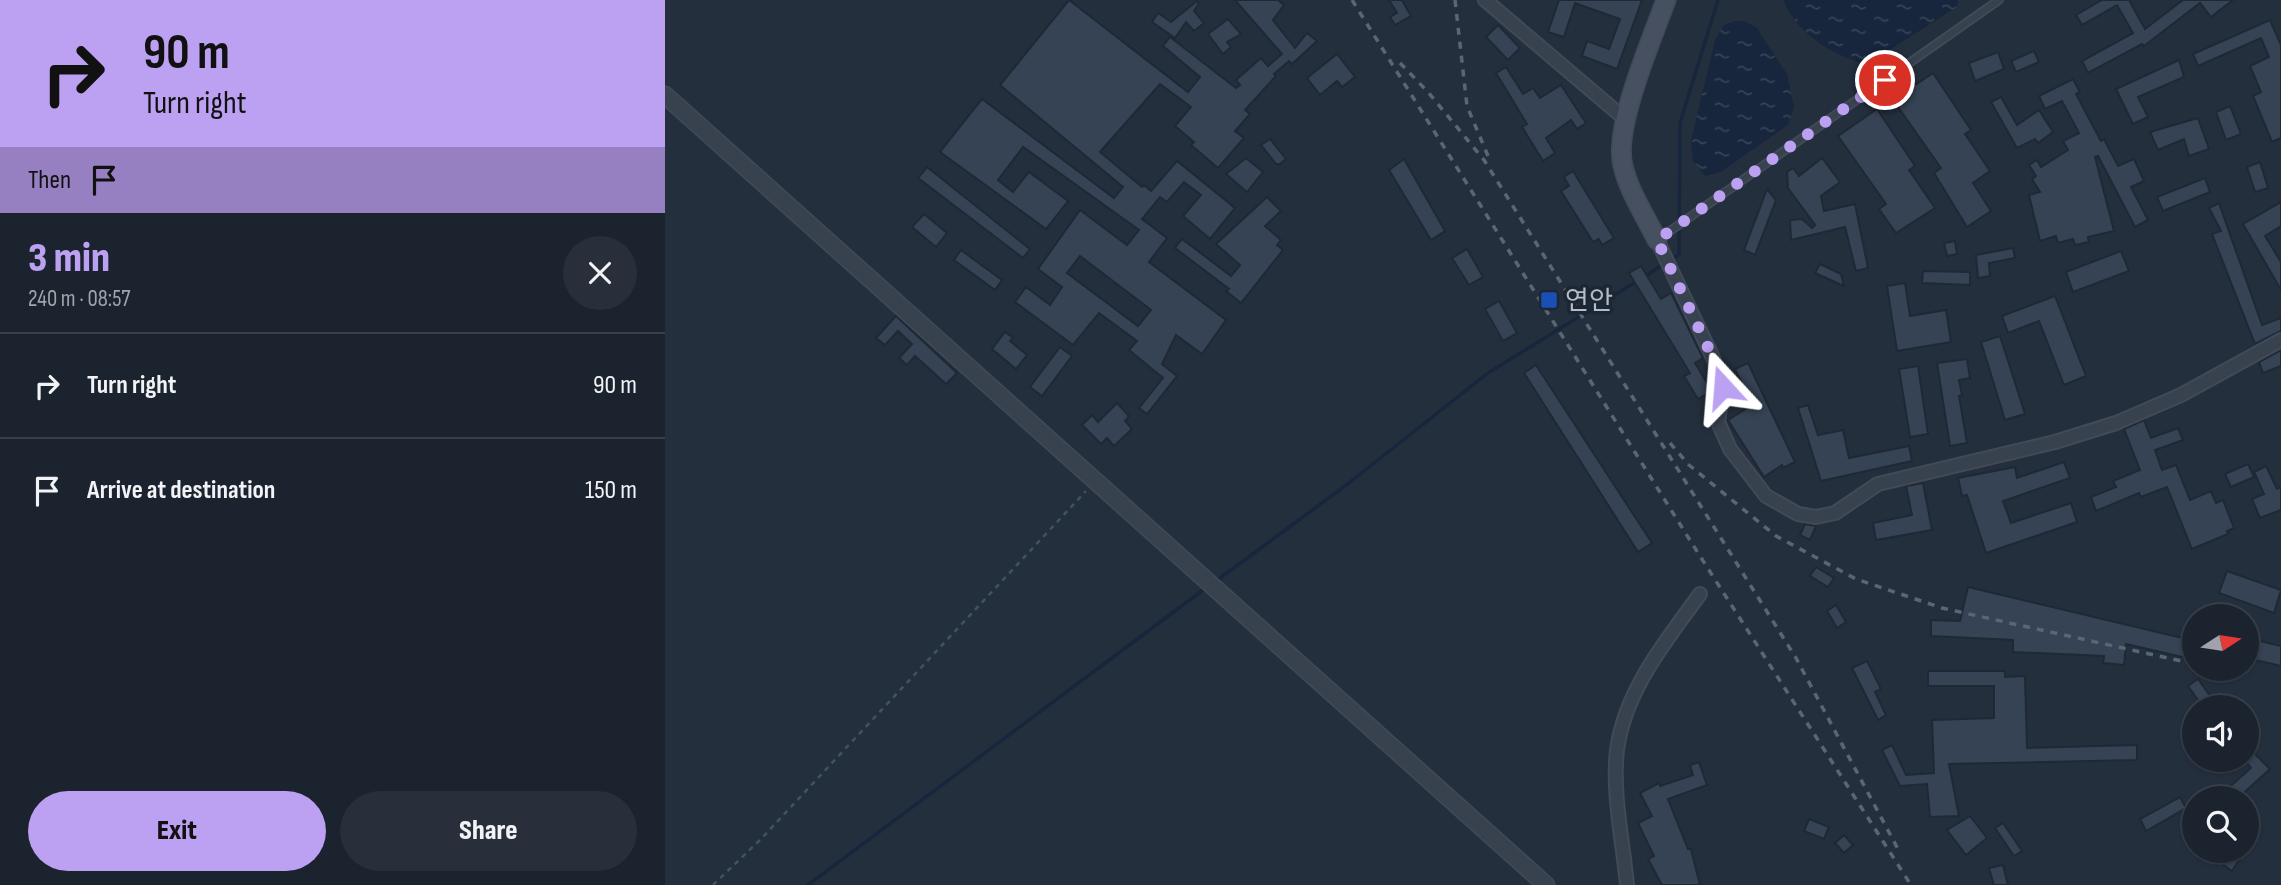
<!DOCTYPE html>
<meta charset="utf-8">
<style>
:root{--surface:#1b232e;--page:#282f3a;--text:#f1f3f6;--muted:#a0a4aa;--line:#39404a;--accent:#bca0f2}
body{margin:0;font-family:"Sofia Sans Condensed","Noto Sans KR",sans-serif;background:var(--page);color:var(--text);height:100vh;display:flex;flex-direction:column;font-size:26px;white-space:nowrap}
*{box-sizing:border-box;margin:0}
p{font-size:23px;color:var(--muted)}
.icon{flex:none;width:38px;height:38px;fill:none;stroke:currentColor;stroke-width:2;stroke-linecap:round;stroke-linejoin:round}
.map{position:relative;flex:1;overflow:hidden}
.details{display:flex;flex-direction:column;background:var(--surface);width:665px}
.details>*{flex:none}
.guide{background:#bca0f2;color:#111;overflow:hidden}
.needle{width:46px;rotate:78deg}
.fabs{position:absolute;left:1517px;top:604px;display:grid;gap:14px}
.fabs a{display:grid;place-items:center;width:77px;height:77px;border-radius:50%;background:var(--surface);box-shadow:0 2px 5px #0004,0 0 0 2px var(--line);font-size:35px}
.pin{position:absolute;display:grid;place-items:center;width:60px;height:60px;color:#fff;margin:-30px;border:4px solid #fff;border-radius:50%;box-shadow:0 2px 7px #0007}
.me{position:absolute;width:77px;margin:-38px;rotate:341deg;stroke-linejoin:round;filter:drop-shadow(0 0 5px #0008)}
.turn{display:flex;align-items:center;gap:24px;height:147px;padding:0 28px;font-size:32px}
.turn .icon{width:91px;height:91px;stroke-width:2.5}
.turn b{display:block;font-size:49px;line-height:60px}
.then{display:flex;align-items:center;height:66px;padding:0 28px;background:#0003;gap:14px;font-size:26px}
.round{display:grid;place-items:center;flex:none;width:74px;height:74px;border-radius:37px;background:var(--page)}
.headline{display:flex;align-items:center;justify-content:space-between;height:119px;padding:0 28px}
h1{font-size:42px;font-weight:800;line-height:52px;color:var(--accent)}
.primary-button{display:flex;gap:14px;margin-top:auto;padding:14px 28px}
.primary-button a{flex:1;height:80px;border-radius:42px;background:var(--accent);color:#111;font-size:28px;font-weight:800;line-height:80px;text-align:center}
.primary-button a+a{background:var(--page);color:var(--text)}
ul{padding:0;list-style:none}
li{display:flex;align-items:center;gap:21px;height:105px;padding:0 28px;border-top:2px solid var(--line)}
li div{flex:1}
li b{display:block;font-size:26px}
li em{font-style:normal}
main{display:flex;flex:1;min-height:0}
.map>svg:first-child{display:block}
.water{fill:url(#water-ripples)}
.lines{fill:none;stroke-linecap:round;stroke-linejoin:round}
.stream{stroke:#17263c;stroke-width:3.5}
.building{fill:#364354;stroke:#1f2835;stroke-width:2;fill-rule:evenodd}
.service-casing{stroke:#414a57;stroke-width:10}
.minor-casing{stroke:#414a57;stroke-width:16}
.tertiary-casing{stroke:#414a57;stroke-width:19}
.secondary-casing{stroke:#414a57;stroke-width:21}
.path{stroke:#3f5557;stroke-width:2.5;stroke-dasharray:5 5;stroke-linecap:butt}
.service{stroke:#38414e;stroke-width:6}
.minor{stroke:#38414e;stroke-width:12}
.tertiary{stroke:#38414e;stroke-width:16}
.secondary{stroke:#465061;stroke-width:18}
.rail{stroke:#5a6575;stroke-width:3.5;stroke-dasharray:7 7;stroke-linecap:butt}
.route{stroke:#bca0f2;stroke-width:12;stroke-dasharray:0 21.6}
.transit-dot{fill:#1a4fb4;stroke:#1d2633;stroke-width:2.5}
.labels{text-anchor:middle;stroke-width:7;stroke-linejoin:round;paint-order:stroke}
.poi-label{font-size:26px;fill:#b4bcc9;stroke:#1d2633;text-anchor:start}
</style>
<main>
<section class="details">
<div class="guide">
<div class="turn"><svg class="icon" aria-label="right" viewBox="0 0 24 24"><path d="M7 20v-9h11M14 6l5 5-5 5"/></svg><div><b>90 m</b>Turn right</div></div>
<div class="then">Then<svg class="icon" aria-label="arrive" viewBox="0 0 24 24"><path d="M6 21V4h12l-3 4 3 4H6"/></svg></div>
</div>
<div class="headline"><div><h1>3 min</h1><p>240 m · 08:57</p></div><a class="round"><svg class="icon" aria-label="close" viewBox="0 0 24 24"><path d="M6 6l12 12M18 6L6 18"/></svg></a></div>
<ul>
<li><svg class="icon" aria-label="right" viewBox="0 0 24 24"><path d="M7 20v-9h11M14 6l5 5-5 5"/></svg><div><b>Turn right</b></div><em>90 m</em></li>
<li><svg class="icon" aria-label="arrive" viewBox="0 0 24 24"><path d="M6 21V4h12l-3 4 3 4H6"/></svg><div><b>Arrive at destination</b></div><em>150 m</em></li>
</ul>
<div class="primary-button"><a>Exit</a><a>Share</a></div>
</section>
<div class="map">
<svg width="1616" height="885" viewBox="0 0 1616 885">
<defs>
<pattern id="water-ripples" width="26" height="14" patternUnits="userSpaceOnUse" patternTransform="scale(1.75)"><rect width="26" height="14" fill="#17263c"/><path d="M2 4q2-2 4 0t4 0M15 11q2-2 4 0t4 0" fill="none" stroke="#364457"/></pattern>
</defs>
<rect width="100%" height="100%" fill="#242f3e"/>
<g class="water">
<path d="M1118,0H1293L1292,7L1201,65C1165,53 1134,36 1118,0Z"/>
<path d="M1070,21H1080L1092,28L1122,74L1129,107L1123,125L1056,172L1040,176L1028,161L1026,140L1050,40L1059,25Z"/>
</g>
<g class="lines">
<g class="stream">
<path d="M1005,260L1014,255L1015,123L1053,0"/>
<path d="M979,277L999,264"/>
<path d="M551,581L680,486L823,373L972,281"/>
<path d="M143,885L542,587"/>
</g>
</g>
<g class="building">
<path d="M404,0L523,92L535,77L498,46L505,37L571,88L575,85L571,80L596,58L603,66L617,54L570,0H613L619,5L608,20L630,48L642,33L652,41L627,64L624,61L609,74L611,76L580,110L585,114L570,131L579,138L553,168L526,145L529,142L510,126L526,107L495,84L435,152L477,187L479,185L486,191L512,161L570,208L545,239L518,216L536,195L519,182L502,202L495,197L477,219L502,238L484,262L561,320L537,354L511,335L497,364L512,376L482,414L474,408L498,378L464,350L472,341L434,313L408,345L350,302L361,287L385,305L397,287L373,269L415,210L462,245L474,230L358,147L333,180L348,192L364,172L403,201L381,229L275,152L317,99L449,198L458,187L335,85ZM415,256L486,310L473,326L402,273Z"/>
<path d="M724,0H737L746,16L730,25L725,17L732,13Z"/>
<path d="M894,0H977L952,69L917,56L922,41L944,49L955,19L910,3L899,37L883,32Z"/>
<path d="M1437,0H1464L1480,29L1518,0H1568L1546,17L1535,3L1479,46L1477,44L1423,73L1417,61L1468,33L1452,5L1417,25L1411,15Z"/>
<path d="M532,1L534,3L529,11L539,23L529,31L521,22L510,38L487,22L493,13L506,22Z"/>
<path d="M563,19L576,34L562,42L566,47L558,54L543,34Z"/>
<path d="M1605,20L1616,45V138L1607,142L1588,96L1596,92L1585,66L1604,57L1596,38L1533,66L1528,54Z"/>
<path d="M833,25L855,48L843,60L821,37Z"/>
<path d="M1369,51L1374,62L1351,72L1346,61Z"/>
<path d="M1333,52L1339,69L1310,81L1304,63Z"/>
<path d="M672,54L690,77L677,87L672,81L655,95L642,78Z"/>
<path d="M1514,60L1519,77L1473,97L1483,117L1468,124L1451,89Z"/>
<path d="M841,67L858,94L868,88L875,98L896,85L921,123L912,129L906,120L881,138L890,153L878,161L857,127L862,124L831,73Z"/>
<path d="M1268,73L1306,130L1300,134L1325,171L1308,183L1326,211L1302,227L1269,173L1276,168L1228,100Z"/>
<path d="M1408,79L1415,92L1411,94L1436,141L1439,139L1453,166L1469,159L1479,181L1466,187L1483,220L1470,227L1433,156L1430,157L1449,231L1423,237L1424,242L1410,245L1408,239L1393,243L1391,236L1375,241L1364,195L1375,192L1367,179L1371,176L1364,165L1372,160L1376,167L1403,150L1398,141L1414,133L1397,101L1380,109L1374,96Z"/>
<path d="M1336,97L1352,125L1374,110L1388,132L1373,143L1370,139L1352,148L1326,102Z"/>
<path d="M1565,106L1576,134L1561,140L1551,112Z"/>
<path d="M1212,109L1250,166L1244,170L1270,208L1231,233L1214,209L1221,204L1173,136Z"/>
<path d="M1533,118L1544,149L1524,156L1519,139L1493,150L1485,132Z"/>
<path d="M605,139L621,159L615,164H611L596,145Z"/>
<path d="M581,158L598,172L582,192L561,174Z"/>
<path d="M1157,158L1175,182L1156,196L1159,211L1190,204L1203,268L1191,271L1180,227L1126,240L1125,220L1137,219L1147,228L1150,225L1123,188L1122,172L1128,168L1134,176Z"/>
<path d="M739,159L780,231L766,240L724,170Z"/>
<path d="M1595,162L1603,188L1590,192L1582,167Z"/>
<path d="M262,167L365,249L358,258L253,178Z"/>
<path d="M908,171L949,238L937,245L934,239L928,242L896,191L904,186L899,177Z"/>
<path d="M1540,178L1545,192L1498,211L1492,197Z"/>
<path d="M1102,189L1111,200L1090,255L1079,250Z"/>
<path d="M602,197L616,211L600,226L616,240L612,245L618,250L576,303L561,291L564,289L510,248L517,239L566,276L575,265L551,244Z"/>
<path d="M1616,202V226L1600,236L1616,262V290L1578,224Z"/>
<path d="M1554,203L1597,325L1616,318V331L1590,344L1547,234L1556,231L1544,208Z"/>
<path d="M259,214L282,233L271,247L247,227Z"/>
<path d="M1290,241L1292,254L1282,256L1279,243Z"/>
<path d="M1348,248L1350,258L1324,263L1325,276L1313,278L1311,255Z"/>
<path d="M802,249L818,277L804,285L787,258Z"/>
<path d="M296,250L337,280L330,290L289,260Z"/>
<path d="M1456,251L1464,271L1408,292L1401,272Z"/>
<path d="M1155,264L1176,274L1179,286L1150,273Z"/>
<path d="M976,266L996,299L1006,293L1038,358L1030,363L1047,391L1033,399L1019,376L1025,373L964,273Z"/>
<path d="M1258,271L1305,272V285L1257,283Z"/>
<path d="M1240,283L1245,316L1281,310L1286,342L1232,351L1222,286Z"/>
<path d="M1390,296L1421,376L1399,385L1374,321L1343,333L1337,316Z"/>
<path d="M834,301L852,333L838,341L820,309Z"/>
<path d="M231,316L292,373L281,384L250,356L242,365L234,358L247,344L233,331L220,345L211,338Z"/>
<path d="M340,332L348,338L345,341L362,355L351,369L327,349Z"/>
<path d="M1335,336L1360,414L1340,420L1316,342Z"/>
<path d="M395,347L407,356L377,396L365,387Z"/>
<path d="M1616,350V366L1598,373L1594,362Z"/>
<path d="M1302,359L1305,378L1294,380L1297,395L1294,396L1302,443L1285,446L1272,363Z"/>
<path d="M1083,363L1130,462L1118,468L1117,465L1099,477L1063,420L1087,405L1070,369Z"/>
<path d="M871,365L987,543L973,552L859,373Z"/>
<path d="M1253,366L1263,434L1245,437L1234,369Z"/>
<path d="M452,403L464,416L460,421L467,429L449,446L442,438L436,444L417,425L427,415L433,422Z"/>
<path d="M1143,405L1153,435L1178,430L1184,458L1244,446L1247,461L1156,481L1133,408Z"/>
<path d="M1479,420L1486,438L1513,428L1518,440L1490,450L1497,470L1511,465L1525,500L1546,491L1551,503L1558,500L1569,528L1562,531L1563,534L1527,549L1502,487L1476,497L1474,493L1431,511L1426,497L1451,487L1448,481L1475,470L1459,429Z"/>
<path d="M1399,462L1405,478L1338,501L1346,523L1406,503L1412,522L1321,553L1302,495L1297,496L1293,478L1350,467L1352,478Z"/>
<path d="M1583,464L1589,477L1566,487L1560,474Z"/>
<path d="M1601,466L1612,489L1616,487V510L1595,518L1587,499L1599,494L1589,472Z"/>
<path d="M1258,483L1267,530L1211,540L1208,523L1247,515L1241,486Z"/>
<path d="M1140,524L1151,526L1145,540L1135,535Z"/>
<path d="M1151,567L1169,578L1163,587L1145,576Z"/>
<path d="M1562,571L1616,590L1609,613L1554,593Z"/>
<path d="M1303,587L1530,641V660L1461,644L1459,665L1438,663L1439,656L1348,652V640L1266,636V620L1295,621Z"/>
<path d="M1171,605L1181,622L1172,628L1162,611Z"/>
<path d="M1582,638L1616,646V666L1582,658Z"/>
<path d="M1202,661L1216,689L1210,692L1221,715L1213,720L1187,668Z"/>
<path d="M1263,671H1340V677L1360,676L1362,748L1472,745V760L1284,764L1294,816L1265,817L1262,784L1235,786L1217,750L1227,745L1241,775L1269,773L1267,720L1329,718V686H1263Z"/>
<path d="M1533,679L1553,707H1538L1523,686Z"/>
<path d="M1582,746L1605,769L1573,798H1552L1586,768L1582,763Z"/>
<path d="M1034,762L1042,785L1003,799L1023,849H1026L1035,885H997L983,859L989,856L973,823L987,816L975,793L994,783L995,786L1028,775L1025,765Z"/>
<path d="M1515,797L1521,808L1481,831L1475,819Z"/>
<path d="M1305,816L1322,838L1301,855L1282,830Z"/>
<path d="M1144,819L1164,827L1159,839L1139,831Z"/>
<path d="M1338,823L1357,851L1349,856L1330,828Z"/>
<path d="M1179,835L1188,845L1179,853L1170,843Z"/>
<path d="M1564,850H1580L1567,871L1556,863Z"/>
<path d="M1338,865L1343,885H1329L1324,868Z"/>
</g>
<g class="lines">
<defs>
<path id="service" d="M995,238L1334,0"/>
<g id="minor">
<path d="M820,0L960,119"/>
<path d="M992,240L1049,360L1058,387L1053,422L1065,449L1101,496L1133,514L1151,517L1170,513L1213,484L1390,442L1451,423L1516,395L1616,340"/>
<path d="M962,885C958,842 947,793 952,750C960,690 1001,641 1035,594"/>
</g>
<path id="tertiary" d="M0,95L881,885"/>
<path id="secondary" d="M992,240C981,217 964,192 958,166C948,128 987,39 1001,0"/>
</defs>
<use href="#service" class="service-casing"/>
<use href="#minor" class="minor-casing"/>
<use href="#tertiary" class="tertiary-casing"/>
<use href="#secondary" class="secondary-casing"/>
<path class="path" d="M48,885L96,839L421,491"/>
<use href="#service" class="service"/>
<use href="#minor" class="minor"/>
<use href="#tertiary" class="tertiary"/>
<use href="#secondary" class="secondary"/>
<g class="rail">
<path d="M687,0L1033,553L1246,885"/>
<path d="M790,0L802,106L823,156"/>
<path d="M735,63L763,92L819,160L1131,658L1234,851"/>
<path d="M1005,443L1024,465L1111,536L1191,579L1277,608L1530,664"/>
<path d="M1549,668L1558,671"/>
</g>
</g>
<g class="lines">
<path class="route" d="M1058,387L1049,360L992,240L1220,80"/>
</g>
<rect class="transit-dot" x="875" y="291" width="18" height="18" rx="3.5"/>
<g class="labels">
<g class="poi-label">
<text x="900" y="309">연안</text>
</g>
</g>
</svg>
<div class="fabs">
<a><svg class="needle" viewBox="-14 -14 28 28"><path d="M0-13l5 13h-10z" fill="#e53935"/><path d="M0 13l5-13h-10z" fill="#a0a4aa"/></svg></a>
<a><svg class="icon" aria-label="sound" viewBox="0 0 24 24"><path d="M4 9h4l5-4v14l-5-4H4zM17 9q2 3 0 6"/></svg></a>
<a><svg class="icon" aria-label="search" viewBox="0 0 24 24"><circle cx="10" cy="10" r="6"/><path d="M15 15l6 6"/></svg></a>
</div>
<div class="pin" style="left:1220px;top:80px;background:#d93025"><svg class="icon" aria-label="arrive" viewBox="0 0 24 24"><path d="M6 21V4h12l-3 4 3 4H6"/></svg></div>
<svg class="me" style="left:1058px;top:387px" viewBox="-20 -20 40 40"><path d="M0-17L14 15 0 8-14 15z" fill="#bca0f2" stroke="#fff" stroke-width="4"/></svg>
</div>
</main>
